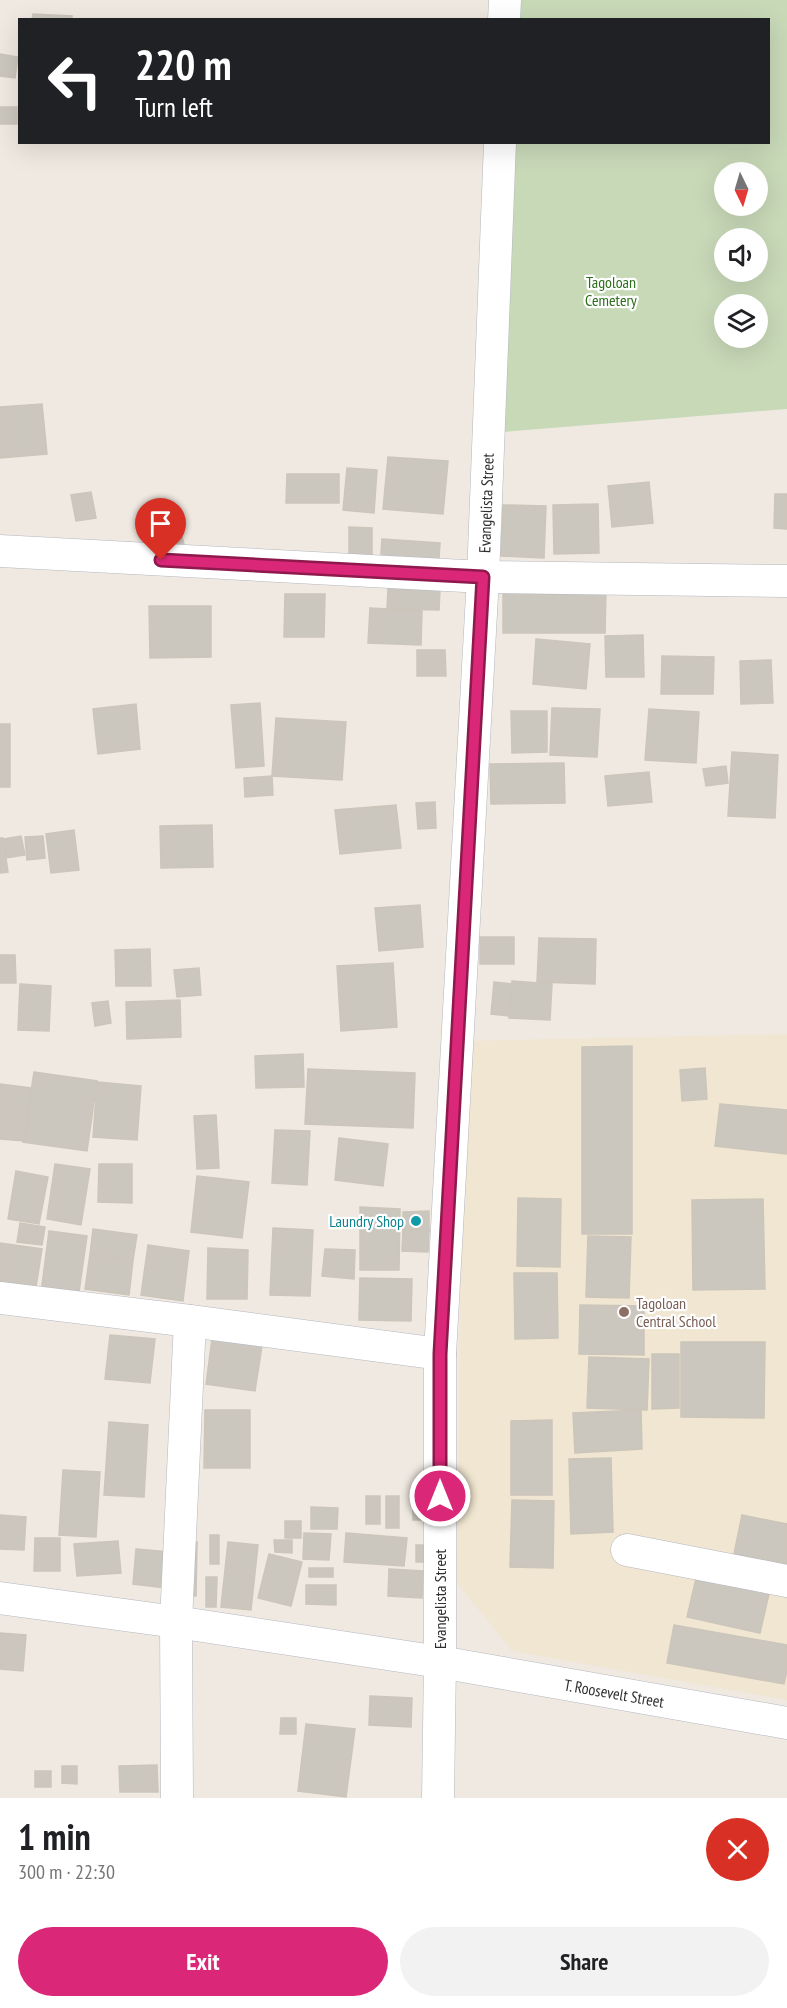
<!DOCTYPE html>
<meta charset="utf-8">
<style>
:root{--surface:#fff;--page:#f2f2f2;--text:#202124;--muted:#757577;--accent:#db2777}
body{margin:0;font-family:"PT Sans Narrow",sans-serif;background:var(--page);color:var(--text);height:100vh;display:flex;flex-direction:column;font-size:22px;white-space:nowrap}
*{box-sizing:border-box;margin:0}
p{font-size:20px;color:var(--muted)}
.icon{flex:none;width:33px;height:33px;fill:none;stroke:currentColor;stroke-width:2;stroke-linecap:round;stroke-linejoin:round}
.map{position:relative;height:1798px;overflow:hidden}
.details{display:flex;flex-direction:column;background:var(--surface);flex:1}
.details>*{flex:none}
.top-card{position:absolute;left:18px;top:18px;width:752px;height:126px;border-radius:0px;box-shadow:0 6px 24px #0002;background:#202124;color:#fff;overflow:hidden}
.needle{width:39px;rotate:175deg}
.controls{position:absolute;left:714px;top:162px;display:grid;gap:12px}
.controls a{display:grid;place-items:center;width:54px;height:54px;border-radius:50%;background:var(--surface);box-shadow:0 6px 24px #0002;font-size:30px}
.pin{position:absolute;display:grid;place-items:center;width:51px;height:51px;color:#fff;margin:-62px -26px;border-radius:50% 50% 50% 0;rotate:-45deg;box-shadow:0 0 6px #0007}
.pin .icon{rotate:45deg}
.me{position:absolute;width:66px;margin:-33px;rotate:0deg;stroke-linejoin:round;filter:drop-shadow(0 0 4px #0008)}
.turn{display:flex;align-items:center;gap:21px;height:126px;padding:0 18px;font-size:27px}
.turn .icon{width:78px;height:78px;stroke-width:2.5}
.turn b{display:block;font-size:42px;line-height:51px}
.round{display:grid;place-items:center;flex:none;width:63px;height:63px;border-radius:32px;background:var(--page)}
.head{display:flex;align-items:center;justify-content:space-between;height:102px;padding:0 18px}
h1{font-size:36px;font-weight:800;line-height:45px}
.primary-button{display:flex;gap:12px;margin-top:auto;padding:12px 18px}
.primary-button a{flex:1;height:69px;border-radius:36px;background:var(--accent);color:#fff;font-size:24px;font-weight:800;line-height:69px;text-align:center}
.primary-button a+a{background:var(--page);color:var(--text)}
.map>svg:first-child{display:block}
.education{fill:#f0e6d1}
.cemetery{fill:#c8d9b8;fill-rule:evenodd}
.building{fill:#cbc7bf;stroke:#cbc5ba;stroke-width:1.5}
.lines{fill:none;stroke-linecap:round;stroke-linejoin:round}
.minor-casing{stroke:#b4b7c1;stroke-width:33}
.minor{stroke:#fff;stroke-width:32}
.route-casing{stroke:#8e194d;stroke-width:15}
.route{stroke:#db2777;stroke-width:10}
.culture-dot{fill:#0f9aa8;stroke:#fff;stroke-width:2}
.education-dot{fill:#8d6e63;stroke:#fff;stroke-width:2}
.labels{text-anchor:middle;stroke-width:4.5;stroke-linejoin:round;paint-order:stroke}
.park-label{font-size:16px;fill:#2c6e1b;stroke:#fff}
.street-label{font-size:16px;fill:#2e2e2e;stroke:#fff}
.culture-label{font-size:16px;fill:#0d838f;stroke:#fff;text-anchor:end}
.education-label{font-size:16px;fill:#785e54;stroke:#fff;text-anchor:start}
</style>
<div class="map">
<svg width="787" height="1798" viewBox="0 0 787 1798">
<rect width="100%" height="100%" fill="#efe9e1"/>
<path class="education" d="M787,1034V1700L512,1651L457,1583L463,1041Z"/>
<path class="cemetery" d="M509,0H787V409L491,433L503,143L768,142V20L509,19ZM724,172H758V206H724ZM724,238H758V272H724ZM724,304H758V338H724Z"/>
<g class="building">
<path d="M33,14L72,16V20H32Z"/>
<path d="M0,54L18,57L15,78L0,76Z"/>
<rect x="0" y="107" width="17" height="17"/>
<path d="M42,404L47,454L0,458V407Z"/>
<path d="M388,457L448,461L443,514L383,509Z"/>
<path d="M347,468L377,470L374,513L343,510Z"/>
<path d="M287,474H339V503H286Z"/>
<path d="M649,482L653,523L612,527L608,486Z"/>
<path d="M91,492L96,518L76,521L71,495Z"/>
<path d="M775,494H787V529L774,528Z"/>
<path d="M598,504L599,553L554,554L553,505Z"/>
<path d="M503,505L546,506L544,558L501,556Z"/>
<path d="M174,507L185,548L155,556L145,515Z"/>
<path d="M349,527L372,528V556L349,555Z"/>
<path d="M382,539L440,543L438,573L380,569Z"/>
<path d="M388,588L440,589L439,610L387,609Z"/>
<path d="M503,589L606,590L605,633H503Z"/>
<path d="M285,594H325L324,637H284Z"/>
<path d="M149,606H211V657L150,658Z"/>
<path d="M370,608L422,611L421,645L368,643Z"/>
<path d="M643,635L644,677H606L605,636Z"/>
<path d="M536,639L590,644L586,689L533,684Z"/>
<path d="M417,650H445L446,676H417Z"/>
<path d="M662,656L714,657L713,694H661Z"/>
<path d="M771,660L773,703L741,704L740,661Z"/>
<path d="M260,703L264,766L236,768L231,705Z"/>
<path d="M136,704L140,749L98,754L93,709Z"/>
<path d="M552,708L600,709L597,757L550,755Z"/>
<path d="M649,709L699,712L696,763L645,760Z"/>
<path d="M511,711H547V752L512,753Z"/>
<path d="M276,718L346,722L342,780L272,776Z"/>
<rect x="0" y="724" width="10" height="63"/>
<path d="M732,752L778,755L775,818L728,816Z"/>
<path d="M564,763L565,803L491,804L490,764Z"/>
<path d="M726,766L728,783L706,786L703,769Z"/>
<path d="M649,772L652,802L608,806L605,776Z"/>
<path d="M272,776L273,795L245,797L244,778Z"/>
<path d="M435,802L436,828L418,829L416,803Z"/>
<path d="M396,805L401,848L340,854L335,810Z"/>
<path d="M212,825L213,867L161,868L160,826Z"/>
<path d="M74,830L79,870L51,873L46,834Z"/>
<path d="M21,836L25,855L6,858L3,839Z"/>
<path d="M43,836L45,858L27,860L25,837Z"/>
<path d="M0,838H3L8,872L0,873Z"/>
<path d="M420,905L423,947L379,951L375,908Z"/>
<rect x="480" y="937" width="34" height="27"/>
<path d="M539,938L596,939L595,984L537,982Z"/>
<path d="M150,949L151,986H116L115,950Z"/>
<path d="M0,955H15L16,983H0Z"/>
<path d="M393,963L397,1027L341,1031L337,966Z"/>
<path d="M199,968L201,995L177,997L174,970Z"/>
<path d="M512,981L552,984L550,1020L509,1018Z"/>
<path d="M494,982L512,984L509,1016L491,1014Z"/>
<path d="M20,984L51,986L49,1031L18,1030Z"/>
<path d="M180,1000L181,1037L127,1039L126,1002Z"/>
<path d="M108,1001L111,1023L95,1026L92,1003Z"/>
<path d="M632,1046V1234H582V1047Z"/>
<path d="M303,1054L304,1087L256,1088L255,1056Z"/>
<path d="M705,1068L707,1099L682,1101L680,1070Z"/>
<path d="M308,1069L415,1073L413,1128L305,1124Z"/>
<path d="M34,1072L97,1081L87,1151L23,1142Z"/>
<path d="M97,1082L141,1086L137,1140L93,1137Z"/>
<path d="M0,1084L31,1088L25,1141L0,1139Z"/>
<path d="M720,1104L787,1110V1154L715,1146Z"/>
<path d="M216,1115L218,1148L196,1149L194,1116Z"/>
<path d="M275,1130L310,1131L307,1185L272,1183Z"/>
<path d="M339,1138L388,1144L383,1186L335,1180Z"/>
<path d="M218,1148L219,1168L197,1169L196,1149Z"/>
<path d="M55,1164L90,1169L81,1225L47,1219Z"/>
<path d="M99,1164H132V1203L98,1202Z"/>
<path d="M16,1171L48,1177L39,1224L8,1219Z"/>
<path d="M197,1176L249,1182L242,1238L191,1232Z"/>
<path d="M518,1198L561,1199L560,1267L517,1266Z"/>
<path d="M763,1199L765,1289L693,1290L692,1200Z"/>
<path d="M360,1207L400,1209L399,1270H360Z"/>
<path d="M429,1211V1231L403,1230V1212Z"/>
<path d="M20,1223L45,1227L42,1245L17,1242Z"/>
<path d="M273,1228L313,1230L310,1296L270,1295Z"/>
<path d="M93,1229L137,1235L133,1260L90,1254Z"/>
<path d="M403,1230L429,1231L428,1252L402,1251Z"/>
<path d="M49,1231L87,1236L78,1299L41,1293Z"/>
<path d="M588,1236L631,1237L629,1298L586,1297Z"/>
<path d="M0,1243L42,1249L35,1293L0,1287Z"/>
<path d="M148,1245L189,1251L183,1301L141,1295Z"/>
<path d="M208,1248L248,1250L247,1299H207Z"/>
<path d="M325,1249L355,1250L354,1279L322,1276Z"/>
<path d="M90,1254L133,1260L129,1295L85,1289Z"/>
<path d="M514,1273H557L558,1338L515,1339Z"/>
<path d="M360,1278L412,1279L411,1321L359,1320Z"/>
<path d="M580,1305L644,1306V1355L579,1354Z"/>
<path d="M110,1335L155,1339L150,1383L105,1379Z"/>
<path d="M212,1339L262,1346L255,1391L206,1384Z"/>
<path d="M681,1342H765L764,1418L681,1417Z"/>
<path d="M652,1354H679V1408L652,1409Z"/>
<path d="M589,1357L649,1359L647,1410L587,1408Z"/>
<path d="M205,1410H250V1468H204Z"/>
<path d="M641,1410L642,1449L575,1453L573,1413Z"/>
<path d="M552,1420V1495H511V1421Z"/>
<path d="M109,1422L148,1425L144,1497L104,1495Z"/>
<path d="M611,1458L613,1532L571,1534L569,1459Z"/>
<path d="M63,1470L100,1472L96,1537L59,1535Z"/>
<rect x="366" y="1496" width="14" height="28"/>
<rect x="386" y="1496" width="13" height="32"/>
<rect x="413" y="1496" width="10" height="24"/>
<path d="M512,1500L554,1501L553,1568L510,1567Z"/>
<path d="M311,1507L338,1508L337,1529H311Z"/>
<path d="M0,1515L26,1517L24,1550L0,1549Z"/>
<path d="M742,1515L787,1524V1564L734,1554Z"/>
<rect x="285" y="1521" width="16" height="17"/>
<path d="M304,1533L331,1534L329,1560L303,1559Z"/>
<path d="M346,1533L407,1538L404,1566L344,1562Z"/>
<rect x="210" y="1535" width="9" height="29"/>
<path d="M35,1538H60V1571H34Z"/>
<path d="M274,1540H292V1553L275,1552Z"/>
<path d="M118,1541L121,1573L77,1576L74,1544Z"/>
<path d="M193,1542H197L196,1596H192Z"/>
<path d="M228,1542L258,1545L251,1610L221,1607Z"/>
<rect x="416" y="1545" width="18" height="17"/>
<path d="M136,1549L170,1552L166,1588L133,1584Z"/>
<path d="M269,1554L302,1562L291,1606L258,1598Z"/>
<rect x="309" y="1568" width="24" height="9"/>
<path d="M389,1569L423,1571L422,1598L388,1596Z"/>
<path d="M698,1570L771,1585L760,1633L687,1617Z"/>
<path d="M206,1577H217L216,1607H206Z"/>
<path d="M306,1585H336V1605L306,1604Z"/>
<path d="M674,1625L787,1645V1670L784,1684L667,1663Z"/>
<path d="M0,1633L26,1635L23,1671L0,1669Z"/>
<path d="M370,1696L412,1698L411,1727L369,1725Z"/>
<path d="M281,1718H296V1734H280Z"/>
<path d="M306,1724L355,1729L346,1797L298,1791Z"/>
<path d="M157,1765L158,1792H120L119,1766Z"/>
<path d="M62,1766H77V1784L62,1783Z"/>
<rect x="35" y="1771" width="16" height="16"/>
</g>
<g class="lines">
<defs>
<g id="minor">
<path d="M504,20L505,0"/>
<path d="M0,551L483,577L787,581"/>
<path d="M0,1298L190,1321L440,1354"/>
<path d="M627,1550L787,1581"/>
<path d="M0,1598L176,1622L440,1662L787,1723"/>
<path d="M177,1798L176,1622L190,1321"/>
<path d="M438,1798L440,1662V1354L483,577L500,142"/>
</g>
</defs>
<use href="#minor" class="minor-casing"/>
<use href="#minor" class="minor"/>
</g>
<g class="lines">
<defs>
<path id="route" d="M161,560L483,577L440,1354V1496"/>
</defs>
<use href="#route" class="route-casing"/>
<use href="#route" class="route"/>
</g>
<circle class="culture-dot" cx="416" cy="1221" r="6"/>
<circle class="education-dot" cx="624" cy="1312" r="6"/>
<g class="labels">
<g class="park-label">
<text x="611" y="288">Tagoloan<tspan x="611" dy="18">Cemetery</tspan></text>
</g>
<g class="street-label">
<text transform="translate(486 503) rotate(-88)" y="6">Evangelista Street</text>
<text transform="translate(440 1599) rotate(-90)" y="6">Evangelista Street</text>
<text transform="translate(614 1693) rotate(10)" y="6">T. Roosevelt Street</text>
</g>
<g class="culture-label">
<text x="404" y="1227">Laundry Shop</text>
</g>
<g class="education-label">
<text x="636" y="1309">Tagoloan<tspan x="636" dy="18">Central School</tspan></text>
</g>
</g>
</svg>
<div class="controls">
<a><svg class="needle" viewBox="-14 -14 28 28"><path d="M0-13l5 13h-10z" fill="#e53935"/><path d="M0 13l5-13h-10z" fill="#757577"/></svg></a>
<a><svg class="icon" aria-label="sound" viewBox="0 0 24 24"><path d="M4 9h4l5-4v14l-5-4H4zM17 9q2 3 0 6"/></svg></a>
<a><svg class="icon" aria-label="layers" viewBox="0 0 24 24"><path d="M12 4l9 5-9 5-9-5zM3 14l9 5 9-5"/></svg></a>
</div>
<div class="pin" style="left:161px;top:560px;background:#d93025"><svg class="icon" aria-label="arrive" viewBox="0 0 24 24"><path d="M6 21V4h12l-3 4 3 4H6"/></svg></div>
<svg class="me" style="left:440px;top:1496px" viewBox="-20 -20 40 40"><circle r="17" fill="#db2777" stroke="#fff" stroke-width="3"/><path d="M0-11L8 9 0 5-8 9z" fill="#fff"/></svg>
<div class="top-card">
<div class="turn"><svg class="icon" aria-label="left" viewBox="0 0 24 24"><path d="M17 20v-9H6M10 6l-5 5 5 5"/></svg><div><b>220 m</b>Turn left</div></div>
</div>
</div>
<section class="details">
<div class="head"><div><h1>1 min</h1><p>300 m · 22:30</p></div><a class="round" style="background:#d93025;color:#fff"><svg class="icon" aria-label="close" viewBox="0 0 24 24"><path d="M6 6l12 12M18 6L6 18"/></svg></a></div>
<div class="primary-button"><a>Exit</a><a>Share</a></div>
</section>
